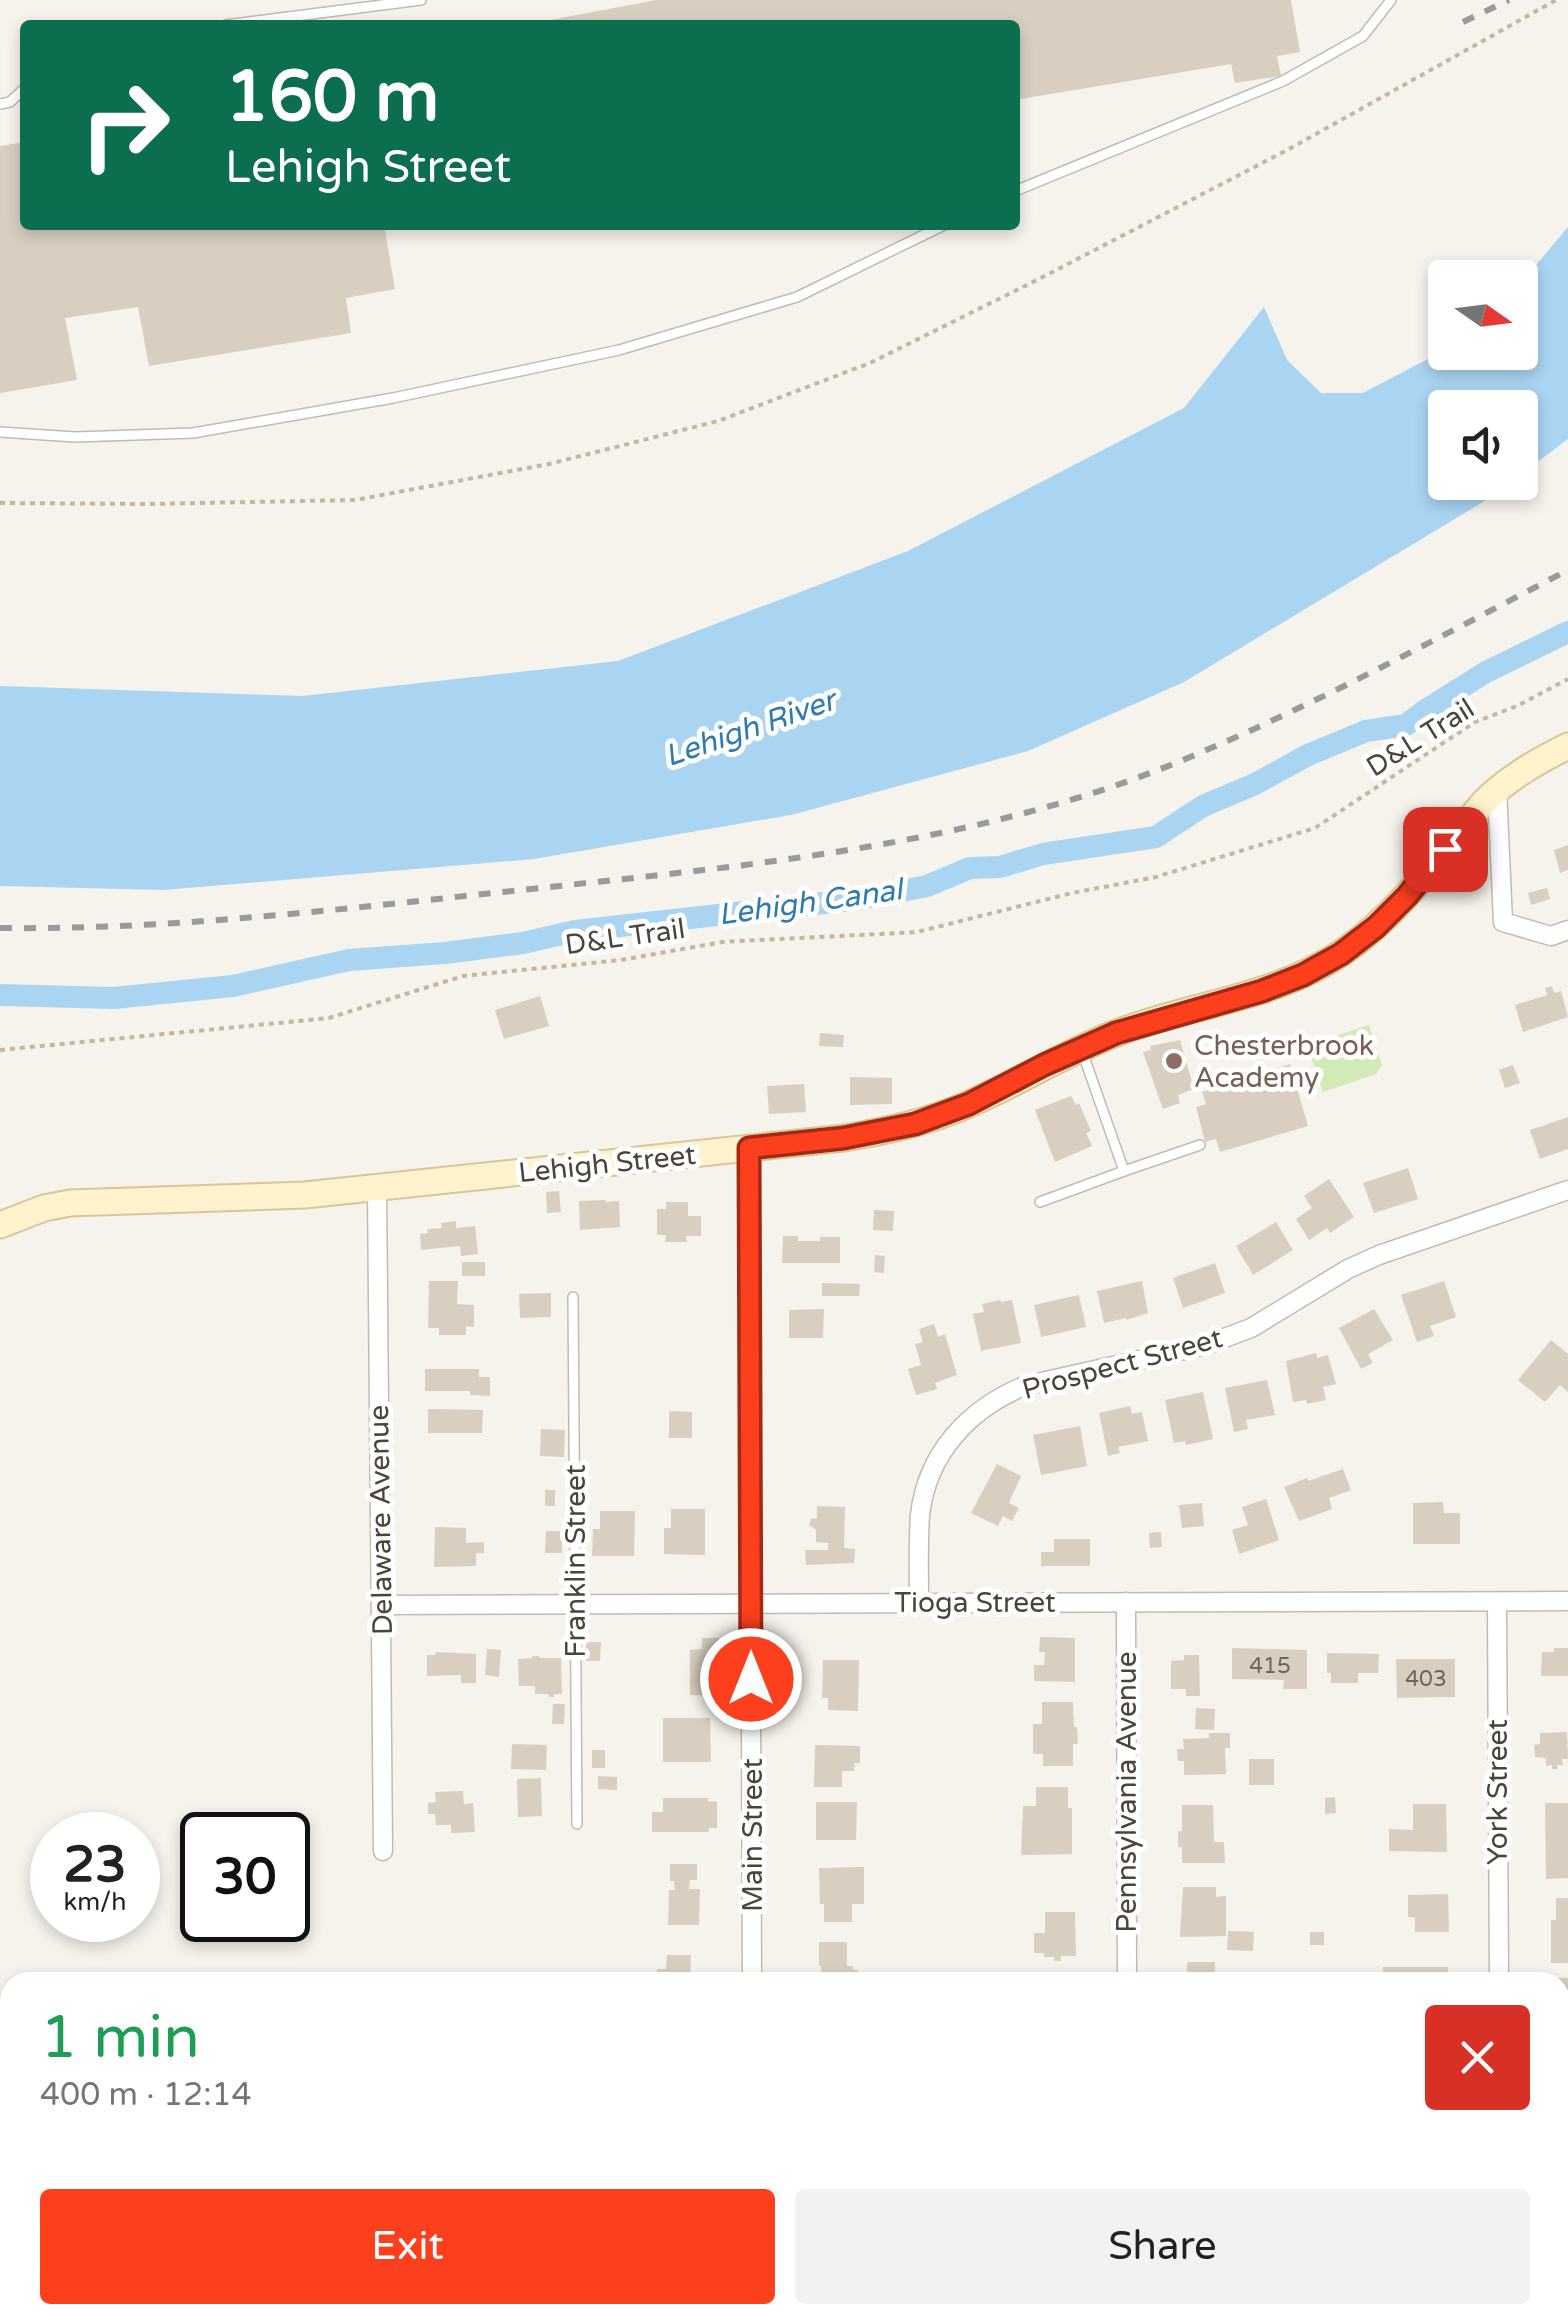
<!DOCTYPE html>
<meta charset="utf-8">
<style>
:root{--surface:#fff;--page:#f2f2f2;--text:#202124;--muted:#757577;--accent:#fc3f1d}
body{margin:0;font-family:"Varela Round",sans-serif;background:var(--page);color:var(--text);height:100vh;display:flex;flex-direction:column;font-size:38px;white-space:nowrap}
*{box-sizing:border-box;margin:0}
p{font-size:32px;color:var(--muted)}
.icon{flex:none;width:55px;height:55px;fill:none;stroke:currentColor;stroke-width:2;stroke-linecap:round;stroke-linejoin:round}
.map{position:relative;flex:1;overflow:hidden}
.sheet{position:absolute;left:0px;top:1972px;width:1570px;height:352px;display:flex;flex-direction:column;background:var(--surface);border-radius:30px 30px 0 0;box-shadow:0 5px 15px #0003}
.sheet>*{flex:none}
.top-card{position:absolute;left:20px;top:20px;width:1000px;height:210px;border-radius:10px;box-shadow:0 5px 15px #0003;background:#0b6e4f;color:#fff;overflow:hidden}
.needle{width:65px;rotate:104deg}
.tools{position:absolute;left:1428px;top:260px;display:grid;gap:20px}
.tools a{display:grid;place-items:center;width:110px;height:110px;border-radius:10px;background:var(--surface);box-shadow:0 5px 15px #0003;font-size:50px}
.speed{position:absolute;left:30px;top:1812px;display:flex;gap:20px;font-size:50px;font-weight:700;text-align:center}
.speed>*{display:grid;place-content:center;width:130px;height:130px;border-radius:50%;background:var(--surface);box-shadow:0 5px 15px #0003;line-height:1}
.speed small{font-size:25px;font-weight:400}
.speed .limit{border:5px solid #111;border-radius:15px;background:#fff;color:#111}
.pin{position:absolute;display:grid;place-items:center;width:85px;height:85px;color:#fff;margin:-42px;border-radius:20px;box-shadow:0 5px 15px #0006}
.me{position:absolute;width:110px;margin:-55px;rotate:0deg;stroke-linejoin:round;filter:drop-shadow(0 0 8px #0008)}
.turn{display:flex;align-items:center;gap:35px;height:210px;padding:0 40px;font-size:45px}
.turn .icon{width:130px;height:130px;stroke-width:2.5}
.turn b{display:block;font-size:70px;line-height:85px}
.round{display:grid;place-items:center;flex:none;width:105px;height:105px;border-radius:10px;background:var(--page)}
.headline{display:flex;align-items:center;justify-content:space-between;height:170px;padding:0 40px}
h1{font-size:60px;font-weight:600;line-height:75px;color:#1e9e55}
.action{display:flex;gap:20px;margin-top:auto;padding:20px 40px}
.action a{flex:1;height:115px;border-radius:10px;background:var(--accent);color:#fff;font-size:40px;font-weight:600;line-height:115px;text-align:center}
.action a+a{background:var(--page);color:var(--text)}
.map>svg:first-child{display:block}
.green{fill:#d2eab5}
.water{fill:#a9d4f2}
.lines{fill:none;stroke-linecap:round;stroke-linejoin:round}
.canal{stroke:#a9d4f2;stroke-width:22}
.building{fill:#d8cfc1}
.lane-casing{stroke:#c2bbae;stroke-width:12}
.street-casing{stroke:#c2bbae;stroke-width:21}
.secondary-casing{stroke:#d6c79b;stroke-width:29}
.path{stroke:#c4b79f;stroke-width:4;stroke-dasharray:5 5;stroke-linecap:butt}
.lane{stroke:#fff;stroke-width:9}
.street{stroke:#fff;stroke-width:18}
.secondary{stroke:#fff3cd;stroke-width:25}
.rail{stroke:#9a9a9a;stroke-width:6;stroke-dasharray:12 12;stroke-linecap:butt}
.route-casing{stroke:#a42913;stroke-width:25}
.route{stroke:#fc3f1d;stroke-width:18}
.education-dot{fill:#8d6e63;stroke:#fff;stroke-width:4}
.labels{text-anchor:middle;stroke-width:10;stroke-linejoin:round;paint-order:stroke}
.number-label{font-size:22px;fill:#6e675b}
.street-label{font-size:28px;fill:#4b4439;stroke:#fff}
.education-label{font-size:28px;fill:#785e54;stroke:#fff;text-anchor:start}
.water-label{font-size:30px;font-style:italic;fill:#2e7ab2;stroke:#fff}
</style>
<div class="map">
<svg width="1568" height="2324" viewBox="0 0 1568 2324">
<rect width="100%" height="100%" fill="#f6f3ec"/>
<path class="green" d="M1369,1025L1382,1065L1376,1074L1323,1092L1307,1045Z"/>
<path class="water" d="M1568,227V439L1520,475V408H1445V482L1510,483L1488,499L1184,682L1028,751L791,815L534,859L163,890L0,886V686L303,696L618,661L908,551L1184,408L1264,307L1287,360L1321,393H1363L1445,350V352H1520V284Z"/>
<g class="lines">
<path class="canal" d="M0,995L114,998L233,986L349,960L445,953L523,943L575,931L860,899L927,886L970,868L1000,867L1043,854L1156,837L1203,806L1255,784L1308,755L1366,731L1406,725L1424,711L1486,672L1568,632"/>
</g>
<g class="building">
<path d="M656,0H1291L1300,52L1277,56L1281,76L1235,83L1231,64L1015,100V25H535V23Z"/>
<path d="M25,142V225H384L395,289L346,298L351,333L149,366L138,307L65,318L77,380L0,393V146Z"/>
<path d="M1568,845V870L1560,873L1554,850Z"/>
<path d="M1547,888L1550,899L1531,905L1528,893Z"/>
<path d="M1552,986L1554,993L1561,991L1568,1017L1523,1032L1515,1005L1547,995L1545,988Z"/>
<path d="M540,996L549,1026L504,1039L495,1010Z"/>
<path d="M820,1033L844,1035L843,1047L819,1046Z"/>
<path d="M1180,1040L1194,1089L1178,1095L1180,1103L1163,1109L1143,1052L1151,1050L1150,1046Z"/>
<path d="M1290,1064L1308,1126L1220,1152L1216,1139L1205,1142L1196,1107L1206,1104L1202,1092Z"/>
<path d="M1513,1065L1520,1083L1505,1088L1499,1070Z"/>
<path d="M850,1077L892,1078V1104L850,1105Z"/>
<path d="M804,1084L806,1112L769,1114L767,1086Z"/>
<path d="M1071,1096L1076,1105L1079,1103L1091,1131L1086,1133L1092,1146L1055,1162L1035,1110Z"/>
<path d="M1568,1117V1149L1540,1159L1530,1130Z"/>
<path d="M1408,1168L1418,1199L1374,1213L1363,1183Z"/>
<path d="M1329,1179L1354,1217L1330,1233L1327,1228L1309,1240L1296,1219L1312,1208L1304,1196Z"/>
<path d="M559,1191L561,1212L547,1213L546,1192Z"/>
<path d="M606,1200L605,1202L619,1201L620,1227L580,1230L579,1201Z"/>
<path d="M666,1202H688V1216H701V1236H686L687,1242H665L666,1235H657V1209H666Z"/>
<path d="M874,1210L894,1211L893,1231L873,1230Z"/>
<path d="M456,1221V1228L475,1226L478,1254L461,1256L460,1246L421,1250L420,1234L428,1233L427,1229L442,1228L441,1223Z"/>
<path d="M1276,1222L1293,1250L1253,1275L1236,1246Z"/>
<path d="M783,1236H798V1241H820V1237H840V1263H782Z"/>
<path d="M875,1255L885,1256L884,1273L874,1272Z"/>
<rect x="462" y="1262" width="23" height="14"/>
<path d="M1215,1263L1225,1293L1183,1308L1173,1278Z"/>
<path d="M429,1281H458L457,1304L474,1305V1327L466,1326V1335H439V1328H428Z"/>
<path d="M1142,1281L1148,1313L1126,1320V1318L1104,1323L1097,1291Z"/>
<path d="M1444,1281L1456,1317L1430,1326L1434,1336L1417,1342L1401,1295Z"/>
<path d="M822,1283L860,1284L859,1296H822Z"/>
<path d="M551,1293V1317L520,1318L519,1294Z"/>
<path d="M1079,1295L1086,1327L1041,1337L1034,1305Z"/>
<path d="M1000,1300L1001,1302L1012,1300L1021,1343L981,1351L973,1314L984,1312L982,1304Z"/>
<path d="M824,1309L823,1338H789V1310Z"/>
<path d="M1374,1309L1393,1340L1368,1354L1373,1363L1361,1369L1339,1328Z"/>
<path d="M934,1324L938,1337L945,1334L957,1375L935,1383L937,1389L916,1395L908,1369L921,1365L915,1344L923,1342L919,1329Z"/>
<path d="M1551,1340L1568,1354V1392L1560,1385L1545,1402L1518,1380Z"/>
<path d="M1316,1353L1317,1358L1328,1355L1336,1384L1323,1387L1326,1400L1307,1404L1306,1400L1293,1402L1286,1361Z"/>
<path d="M425,1369H479V1377H490V1396L470,1395V1391H425Z"/>
<path d="M1267,1380L1275,1415L1246,1420L1248,1429L1234,1432L1225,1388Z"/>
<path d="M1203,1392L1213,1439L1186,1445L1185,1441L1174,1443L1165,1400Z"/>
<path d="M1130,1406L1132,1414L1142,1412L1148,1441L1118,1447L1120,1453L1108,1456L1099,1413Z"/>
<path d="M428,1409L483,1410L482,1433H428Z"/>
<path d="M669,1411L692,1412V1438H669Z"/>
<path d="M1080,1426L1087,1466L1041,1475L1033,1435Z"/>
<path d="M541,1429L565,1430L564,1457L540,1456Z"/>
<path d="M997,1464L1021,1476L1009,1503L1019,1508L1012,1521L1003,1516L998,1526L971,1513Z"/>
<path d="M1343,1469L1351,1490L1329,1498L1332,1509L1299,1521L1284,1487L1307,1478L1308,1481Z"/>
<rect x="545" y="1490" width="10" height="16"/>
<path d="M1266,1499L1279,1540L1239,1554L1232,1530L1248,1525L1242,1507Z"/>
<path d="M1443,1502L1444,1513H1460V1544H1413V1503Z"/>
<path d="M1202,1503L1204,1526L1182,1528L1179,1505Z"/>
<path d="M817,1506L845,1507L844,1548L855,1549L854,1563L806,1565L805,1550H828V1543L816,1542V1530L809,1525L811,1519L817,1518Z"/>
<path d="M671,1509H705V1555L664,1554V1528H671Z"/>
<path d="M600,1511H635L634,1556H592L593,1529H600Z"/>
<path d="M435,1527L466,1528V1543L484,1542V1553H476V1566L434,1567Z"/>
<path d="M546,1531H562V1553H545Z"/>
<path d="M1161,1532L1162,1547L1150,1548L1149,1533Z"/>
<path d="M1054,1539H1090V1566H1041V1552H1054Z"/>
<path d="M1040,1637L1075,1638V1682L1034,1681V1665H1044L1045,1652H1039Z"/>
<path d="M702,1638H719V1648L723,1649L722,1696L690,1695V1650L702,1649Z"/>
<path d="M586,1642H601L600,1661H586Z"/>
<path d="M1232,1648L1307,1650V1689H1283L1284,1680L1232,1679Z"/>
<path d="M1554,1648H1568V1676H1541L1542,1652H1554Z"/>
<path d="M487,1649L501,1650L499,1677L485,1675Z"/>
<path d="M435,1652L476,1654V1683H461V1675L427,1676V1655H436Z"/>
<path d="M1327,1653L1379,1654L1378,1673H1358V1683H1331V1673H1327Z"/>
<path d="M1184,1655H1199L1200,1696H1186V1689H1171V1661L1184,1660Z"/>
<path d="M532,1656H539V1658H561L562,1694H554V1697H549V1694H535V1686H519L518,1659L532,1658Z"/>
<path d="M1396,1659H1455V1697L1397,1698Z"/>
<path d="M823,1660H859L858,1711L828,1710V1698H822Z"/>
<path d="M1042,1702H1073L1074,1727H1077L1078,1744H1073V1766H1043V1754H1033V1724H1042Z"/>
<path d="M553,1704H565L564,1724H552Z"/>
<path d="M1196,1708L1215,1709L1214,1730L1195,1729Z"/>
<path d="M663,1718H710L711,1762H663Z"/>
<path d="M1567,1732L1568,1759H1562L1563,1765H1557L1558,1769H1552V1765L1546,1766V1758L1535,1757L1534,1745L1540,1744V1733Z"/>
<path d="M1209,1733H1230V1748H1225L1226,1774L1184,1775V1761H1178L1177,1749H1184L1183,1739L1209,1738Z"/>
<path d="M512,1744L547,1745L546,1770L511,1769Z"/>
<path d="M815,1745L860,1746V1763H855L854,1771H842V1787H814Z"/>
<rect x="592" y="1750" width="13" height="18"/>
<rect x="1249" y="1759" width="25" height="26"/>
<path d="M598,1776L617,1777V1790L598,1789Z"/>
<path d="M541,1778L542,1816L518,1817L517,1779Z"/>
<path d="M1036,1787H1068V1808H1072V1854L1021,1855L1023,1806H1036Z"/>
<path d="M463,1791L464,1804L473,1803L475,1832L451,1833V1825H436L435,1814H428V1803L436,1802L435,1792Z"/>
<path d="M1335,1797L1336,1813L1325,1814V1798Z"/>
<path d="M663,1798H708V1801L717,1802V1828H709V1832H652V1812H663Z"/>
<path d="M816,1802H857L856,1840H816Z"/>
<path d="M1545,1803H1568V1878L1546,1879Z"/>
<path d="M1413,1804H1446L1447,1852L1389,1851V1829L1413,1830Z"/>
<path d="M1182,1805H1213L1214,1842H1224L1225,1863H1182V1847H1178V1831H1182Z"/>
<path d="M670,1864H697V1880H690L689,1889H700L699,1925H668L669,1890H675L674,1881H670Z"/>
<path d="M864,1867V1904H852V1922H824V1904H820L819,1868Z"/>
<path d="M1183,1887H1216V1897L1226,1896V1936L1180,1937Z"/>
<path d="M1448,1894L1449,1932H1415V1917H1408V1895Z"/>
<path d="M1556,1898H1568V1963H1551V1920H1556Z"/>
<path d="M1045,1912H1075L1076,1956H1061V1961H1054V1957H1044V1953H1034V1933H1045Z"/>
<path d="M1228,1931L1254,1932L1253,1951L1227,1950Z"/>
<rect x="1310" y="1932" width="14" height="13"/>
<path d="M819,1942H847V1966H853V1970H858L859,1982H827V1980H822L821,1966H819Z"/>
<path d="M667,1955H691L690,1982H656L657,1969H666Z"/>
<rect x="1187" y="1962" width="28" height="20"/>
<rect x="1383" y="1967" width="65" height="15"/>
<path d="M1074,1975V1982H1036V1976Z"/>
<path d="M1552,1978H1568V2038H1560V1982H1552Z"/>
<rect x="1560" y="2069" width="8" height="67"/>
<path d="M1560,2176L1568,2177V2237H1560Z"/>
<path d="M1560,2280H1568V2322H1556V2315H1560Z"/>
<rect x="804" y="2315" width="61" height="9"/>
<path d="M1028,2315H1072L1073,2318H1076V2324H1028Z"/>
<rect x="1179" y="2315" width="48" height="5"/>
<rect x="1409" y="2315" width="44" height="9"/>
</g>
<g class="lines">
<defs>
<g id="lane">
<path d="M226,25L421,0"/>
<path d="M0,104L10,102L25,88"/>
<path d="M1015,191L1283,81L1363,36L1391,0"/>
<path d="M0,432L75,437L193,433L393,398L619,350L797,297L944,225"/>
<path d="M1082,1051L1124,1171L1200,1145"/>
<path d="M1040,1202L1124,1171"/>
<path d="M573,1297L577,1824"/>
<path d="M940,2315V2324"/>
</g>
<g id="street">
<path d="M1497,789L1503,922L1551,936L1568,930"/>
<path d="M749,1148L752,1982"/>
<path d="M377,1188L383,1851"/>
<path d="M919,1602C919,1573 918,1543 920,1515C927,1453 969,1409 1024,1386L1206,1345L1251,1328L1348,1269L1379,1255L1568,1190"/>
<path d="M1126,1602L1127,1982"/>
<path d="M1497,1602L1499,1982"/>
<path d="M381,1605L1568,1601"/>
<path d="M756,2315L757,2324"/>
<path d="M1129,2315V2324"/>
<path d="M1505,2315L1506,2324"/>
</g>
<path id="secondary" d="M0,1225L44,1208L70,1203L305,1195L844,1138C887,1131 929,1122 969,1104C1018,1083 1063,1054 1114,1034C1189,1004 1274,999 1343,952C1400,913 1440,855 1484,802C1508,778 1537,761 1568,746"/>
</defs>
<use href="#lane" class="lane-casing"/>
<use href="#street" class="street-casing"/>
<use href="#secondary" class="secondary-casing"/>
<g class="path">
<path d="M0,503L148,504L355,500L549,464L718,421L870,363L1039,279L1291,148L1556,0"/>
<path d="M0,1050L329,1018L463,976L621,960L722,942L917,932L1072,893L1156,877L1315,828L1475,722L1517,706L1568,679"/>
</g>
<use href="#lane" class="lane"/>
<use href="#street" class="street"/>
<use href="#secondary" class="secondary"/>
<g class="rail">
<path d="M1463,22L1509,0"/>
<path d="M0,928C175,930 349,908 522,890C713,869 903,853 1087,795C1170,769 1249,732 1328,694C1409,654 1488,612 1568,570"/>
</g>
</g>
<g class="lines">
<defs>
<path id="route" d="M751,1679L749,1148L844,1138L915,1124L969,1104L1044,1065L1116,1033L1262,991L1303,975L1341,954L1376,927L1407,896L1445,849"/>
</defs>
<use href="#route" class="route-casing"/>
<use href="#route" class="route"/>
</g>
<circle class="education-dot" cx="1174" cy="1061" r="10"/>
<g class="labels">
<g class="number-label">
<text x="1270" y="1673">415</text>
<text x="1426" y="1686">403</text>
</g>
<g class="street-label">
<text transform="translate(1420 737) rotate(-32)" y="10">D&amp;L Trail</text>
<text transform="translate(625 936) rotate(-8)" y="10">D&amp;L Trail</text>
<text transform="translate(607 1163) rotate(-6)" y="10">Lehigh Street</text>
<text transform="translate(1122 1363) rotate(-15)" y="10">Prospect Street</text>
<text transform="translate(380 1520) rotate(-91)" y="10">Delaware Avenue</text>
<text transform="translate(575 1561) rotate(-90)" y="10">Franklin Street</text>
<text x="975" y="1612">Tioga Street</text>
<text transform="translate(1126 1792) rotate(-90)" y="10">Pennsylvania Avenue</text>
<text transform="translate(1497 1792) rotate(-90)" y="10">York Street</text>
<text transform="translate(752 1835) rotate(-90)" y="10">Main Street</text>
</g>
<g class="education-label">
<text x="1194" y="1055">Chesterbrook<tspan x="1194" dy="32">Academy</tspan></text>
</g>
<g class="water-label">
<text transform="translate(750 728) rotate(-19)" y="10">Lehigh River</text>
<text transform="translate(810 902) rotate(-8)" y="10">Lehigh Canal</text>
</g>
</g>
</svg>
<div class="tools">
<a><svg class="needle" viewBox="-14 -14 28 28"><path d="M0-13l5 13h-10z" fill="#e53935"/><path d="M0 13l5-13h-10z" fill="#757577"/></svg></a>
<a><svg class="icon" aria-label="sound" viewBox="0 0 24 24"><path d="M4 9h4l5-4v14l-5-4H4zM17 9q2 3 0 6"/></svg></a>
</div>
<div class="speed"><div>23<small>km/h</small></div><div class="limit">30</div></div>
<div class="pin" style="left:1445px;top:849px;background:#d93025"><svg class="icon" aria-label="arrive" viewBox="0 0 24 24"><path d="M6 21V4h12l-3 4 3 4H6"/></svg></div>
<svg class="me" style="left:751px;top:1679px" viewBox="-20 -20 40 40"><circle r="17" fill="#fc3f1d" stroke="#fff" stroke-width="3"/><path d="M0-11L8 9 0 5-8 9z" fill="#fff"/></svg>
<div class="top-card">
<div class="turn"><svg class="icon" aria-label="right" viewBox="0 0 24 24"><path d="M7 20v-9h11M14 6l5 5-5 5"/></svg><div><b>160 m</b>Lehigh Street</div></div>
</div>
<section class="sheet">
<div class="headline"><div><h1>1 min</h1><p>400 m · 12:14</p></div><a class="round" style="background:#d93025;color:#fff"><svg class="icon" aria-label="close" viewBox="0 0 24 24"><path d="M6 6l12 12M18 6L6 18"/></svg></a></div>
<div class="action"><a>Exit</a><a>Share</a></div>
</section>
</div>
